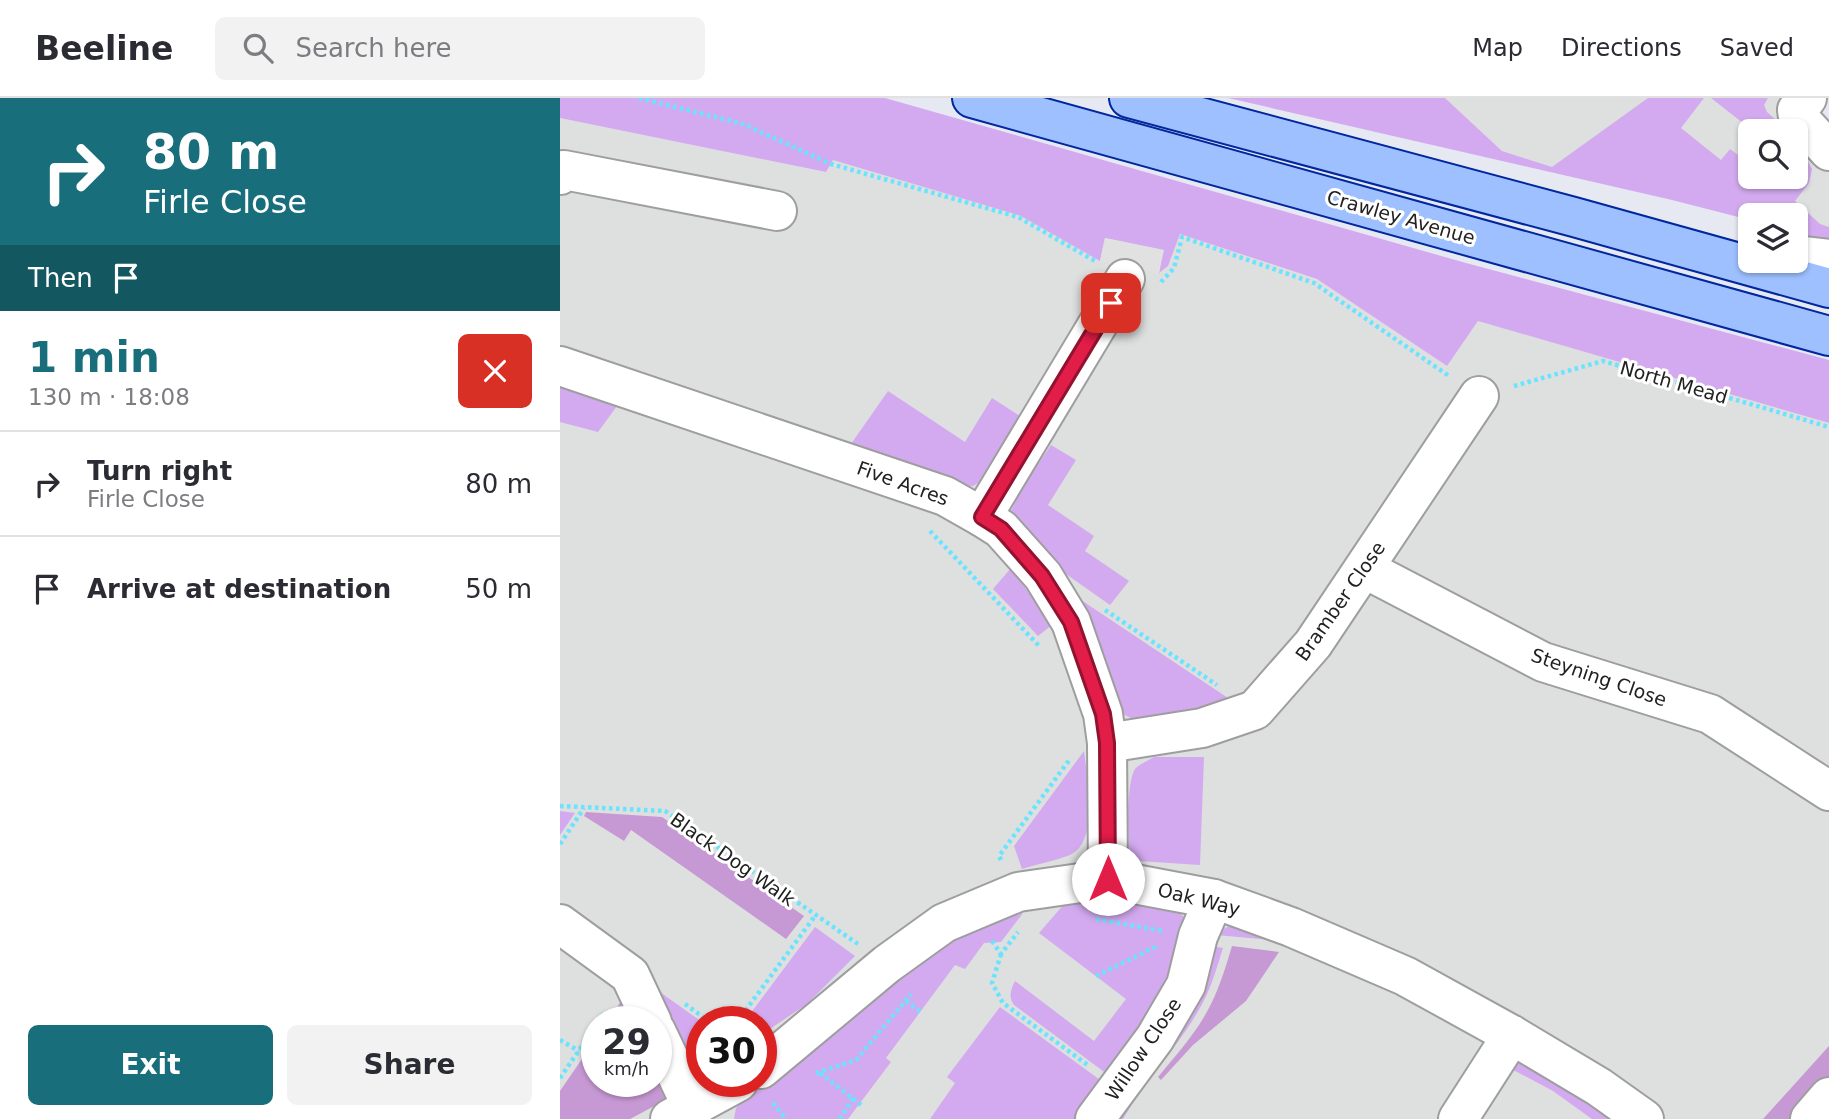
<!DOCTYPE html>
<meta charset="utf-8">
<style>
:root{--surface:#fff;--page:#f2f2f3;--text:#2b2b33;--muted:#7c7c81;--line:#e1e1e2;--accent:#186e7a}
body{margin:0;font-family:"DejaVu Sans",sans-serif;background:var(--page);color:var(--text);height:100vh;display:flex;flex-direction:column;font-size:26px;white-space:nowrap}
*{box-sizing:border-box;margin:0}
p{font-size:23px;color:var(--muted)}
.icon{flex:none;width:38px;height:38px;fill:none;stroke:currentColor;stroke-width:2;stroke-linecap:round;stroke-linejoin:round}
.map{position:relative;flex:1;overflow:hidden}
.panel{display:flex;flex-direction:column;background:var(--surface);width:560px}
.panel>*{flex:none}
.guide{background:#186e7a;color:#fff;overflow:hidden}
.tools{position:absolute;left:1178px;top:21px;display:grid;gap:14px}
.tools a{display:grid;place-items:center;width:70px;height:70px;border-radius:10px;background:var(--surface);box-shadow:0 2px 5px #0004;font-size:35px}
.speed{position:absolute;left:21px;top:908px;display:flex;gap:14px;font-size:35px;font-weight:700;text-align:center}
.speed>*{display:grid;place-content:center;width:91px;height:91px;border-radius:50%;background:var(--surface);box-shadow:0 2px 5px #0004;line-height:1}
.speed small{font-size:18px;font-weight:400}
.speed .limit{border:10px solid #d22;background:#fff;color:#111}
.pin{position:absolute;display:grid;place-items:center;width:60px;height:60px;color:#fff;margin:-30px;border-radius:14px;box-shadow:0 4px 10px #0006}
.me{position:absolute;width:77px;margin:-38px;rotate:0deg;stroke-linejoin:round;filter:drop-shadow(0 0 5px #0008)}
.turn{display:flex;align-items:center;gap:24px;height:147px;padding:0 28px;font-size:32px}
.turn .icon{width:91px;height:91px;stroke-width:2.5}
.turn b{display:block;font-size:49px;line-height:60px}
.then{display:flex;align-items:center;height:66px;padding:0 28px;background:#0003;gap:14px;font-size:26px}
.round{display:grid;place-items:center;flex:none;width:74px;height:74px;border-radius:10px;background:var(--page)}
.head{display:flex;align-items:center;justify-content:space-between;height:119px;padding:0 28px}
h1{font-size:42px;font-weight:700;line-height:52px;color:var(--accent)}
.cta{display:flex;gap:14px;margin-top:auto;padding:14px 28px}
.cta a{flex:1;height:80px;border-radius:10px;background:var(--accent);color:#fff;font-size:28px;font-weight:700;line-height:80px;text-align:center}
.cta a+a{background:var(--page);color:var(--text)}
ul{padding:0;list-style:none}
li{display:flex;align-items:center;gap:21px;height:105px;padding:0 28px;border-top:2px solid var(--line)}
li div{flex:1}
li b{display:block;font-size:26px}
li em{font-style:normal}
header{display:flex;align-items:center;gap:42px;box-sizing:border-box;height:98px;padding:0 35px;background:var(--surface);border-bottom:2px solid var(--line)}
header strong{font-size:33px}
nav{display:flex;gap:38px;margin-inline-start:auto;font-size:24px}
.search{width:490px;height:63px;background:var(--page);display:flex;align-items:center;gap:18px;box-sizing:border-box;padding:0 24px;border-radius:10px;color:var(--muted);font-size:26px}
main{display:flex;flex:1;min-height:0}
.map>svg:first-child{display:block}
.residential{fill:#dedfdf;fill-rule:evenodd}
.grass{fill:#d3aaef}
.forest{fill:#c799d4}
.parking{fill:#e1e1e1}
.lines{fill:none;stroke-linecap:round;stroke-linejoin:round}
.minor-casing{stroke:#9e9e9e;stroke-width:42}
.major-casing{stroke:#00279d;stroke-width:42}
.path{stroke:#6ae3ff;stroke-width:4.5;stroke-dasharray:3.5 3.5;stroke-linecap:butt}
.minor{stroke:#fff;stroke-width:38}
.major{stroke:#9ec0ff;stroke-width:38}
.route-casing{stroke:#92132f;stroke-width:18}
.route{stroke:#e11d48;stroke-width:12}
.labels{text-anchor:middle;stroke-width:6;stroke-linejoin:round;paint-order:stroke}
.street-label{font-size:19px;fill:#212121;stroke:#fff}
</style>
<header>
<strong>Beeline</strong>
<div class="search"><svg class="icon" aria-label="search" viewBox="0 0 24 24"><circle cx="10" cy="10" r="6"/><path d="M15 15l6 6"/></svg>Search here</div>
<nav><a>Map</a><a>Directions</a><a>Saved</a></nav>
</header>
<main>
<section class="panel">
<div class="guide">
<div class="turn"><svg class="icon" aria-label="right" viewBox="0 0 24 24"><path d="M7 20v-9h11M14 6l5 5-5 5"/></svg><div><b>80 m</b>Firle Close</div></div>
<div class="then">Then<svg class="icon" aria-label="arrive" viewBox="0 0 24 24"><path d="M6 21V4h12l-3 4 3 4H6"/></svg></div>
</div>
<div class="head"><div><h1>1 min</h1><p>130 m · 18:08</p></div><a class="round" style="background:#d93025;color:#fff"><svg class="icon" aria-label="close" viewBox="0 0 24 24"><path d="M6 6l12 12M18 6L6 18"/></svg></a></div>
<ul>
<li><svg class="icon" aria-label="right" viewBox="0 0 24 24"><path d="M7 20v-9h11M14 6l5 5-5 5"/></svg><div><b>Turn right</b><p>Firle Close</p></div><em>80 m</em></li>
<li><svg class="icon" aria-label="arrive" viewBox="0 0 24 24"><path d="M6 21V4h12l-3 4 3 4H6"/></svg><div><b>Arrive at destination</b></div><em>50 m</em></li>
</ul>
<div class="cta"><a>Exit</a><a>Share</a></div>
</section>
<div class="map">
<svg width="1269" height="1021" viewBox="0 0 1269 1021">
<rect width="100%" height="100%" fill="#e7e9f2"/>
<g class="residential">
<path d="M885,0H1240L1269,27V129L1236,120V117L992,69L942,53ZM1190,33H1236V79H1190Z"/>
<path d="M0,20L266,74L272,61L461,118L620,136L757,181L887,268L918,223L1269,325V1021H0ZM37,924H96V984H37ZM142,924H201V984H142Z"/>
</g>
<g class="grass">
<path d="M0,0H325L906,165L1269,262V325L918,223L887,268L757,181L620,136L608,168L599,175L603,152L545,140L540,163L461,118L273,62L266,74L0,20Z"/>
<path d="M668,0H885L942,53L992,69L1088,0H1144L1121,30L1161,62L1170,51L1190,66V79H1236V42L1252,71L1249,85L1235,103L1260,126L1269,129V142L1236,135V117H1190V122L1112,102Z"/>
<path d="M1151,0H1208L1204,7L1207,14L1228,33H1210L1195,21L1188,29Z"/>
<path d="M0,289L10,291L57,308L38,334L0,324Z"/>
<path d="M328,293L405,344L432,300L460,318L418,385L413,388H405L354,366L291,346Z"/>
<path d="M491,347L516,362L488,407L534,438L525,453L569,483L550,507L496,469L453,430L451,413L462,390Z"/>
<path d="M451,470L492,527L478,538L433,491Z"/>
<path d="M506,492L668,600L653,608L584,622L571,620L561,615Z"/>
<path d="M524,653C527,679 540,743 510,757C495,763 477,766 462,771L454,748Z"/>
<path d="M594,659H644L640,767L579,763L570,757C568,739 566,686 575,671C579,666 588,663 594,659Z"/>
<path d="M0,713L15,715L0,737Z"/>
<path d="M568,803L615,811L624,819L625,842L617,871L551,979L454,907C448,899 451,891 455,883L534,943L566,901L479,835L505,805Z"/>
<path d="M463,815L441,844L424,845L405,871L395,867L326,960L331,964L288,1021H174L176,1010L202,983L376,848L421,826Z"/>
<path d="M681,824L724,843L656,837L665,830Z"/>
<path d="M255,829L295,858L247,906L201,937V924H184Z"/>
<path d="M646,847L663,850C658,865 654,881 647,896C627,940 588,978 563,1021H554Z"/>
<path d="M97,892L142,924V980L137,983Z"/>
<path d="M440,909L547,987L523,1021H370L395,985L387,979Z"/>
<path d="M957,962L1021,998L1051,1021H1032L993,993L944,967Z"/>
</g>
<g class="forest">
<path d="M26,714L102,719L244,818L226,841L71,732L64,743L24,718Z"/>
<path d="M672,848L719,854L686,903L633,947L601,982L598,979C617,956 638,933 651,906C660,888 666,868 672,848Z"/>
<path d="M66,896L80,924H47Z"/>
<path d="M37,939V984H96V958L115,997L70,1021H0V993Z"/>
<path d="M1269,948V988L1242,1021H1203Z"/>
</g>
<path class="parking" d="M545,140L604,152L599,175L540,163Z"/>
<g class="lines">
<defs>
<g id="minor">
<path d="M1247,0L1237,12L1238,19L1269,53"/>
<path d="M0,77L4,72L217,113"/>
<path d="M1236,157L1269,161"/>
<path d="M0,268L385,398L422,419L441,431L483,478L511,524L543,616L547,645L548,781"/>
<path d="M422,419L565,181"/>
<path d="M805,471L983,564L1150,616L1269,693"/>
<path d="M547,645L642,630L695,612L753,546L919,298"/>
<path d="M0,826L70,877L92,924"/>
<path d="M96,933L132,1009"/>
<path d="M201,971L327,866L384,825L458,794L548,781L654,801L731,829L845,878L952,937L1039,989L1084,1021"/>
<path d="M110,1021L178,984"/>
<path d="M535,1021L595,940L626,887L638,838L654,801"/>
<path d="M898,1021L952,937"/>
<path d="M1250,1021L1269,999"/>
</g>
<g id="major">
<path d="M412,0L1269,238"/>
<path d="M569,0L1014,119L1269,190"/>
</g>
</defs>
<use href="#minor" class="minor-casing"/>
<use href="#major" class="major-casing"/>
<g class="path">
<path d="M79,0L183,26L271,66L458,119L535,163"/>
<path d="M601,184L614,170L622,139L754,185L889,278"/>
<path d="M954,288L1043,263L1269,329"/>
<path d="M370,433L480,549"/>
<path d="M545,512L657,587"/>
<path d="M0,708L105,713L298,846"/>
<path d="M0,746L24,710"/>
<path d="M441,762L439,758L510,661"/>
<path d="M536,821L603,833"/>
<path d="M432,843L441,856L458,834"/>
<path d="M441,856L432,885L443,905L529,968"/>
<path d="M536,878L595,849L596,847"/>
<path d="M346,903L362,915"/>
<path d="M125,906L150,924"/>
<path d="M38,924L45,913"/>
<path d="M177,924L255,818"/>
<path d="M0,942L19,953"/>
<path d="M256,975L296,962L351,896"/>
<path d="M260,975L301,1007"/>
<path d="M0,980L37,926"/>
<path d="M213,1005L226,1021"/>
<path d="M280,1021L293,1000"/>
</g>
<use href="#minor" class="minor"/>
<use href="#major" class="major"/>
</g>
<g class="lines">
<defs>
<path id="route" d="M548,781L547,645L543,616L511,524L482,478L441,431L422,419L551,205"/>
</defs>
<use href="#route" class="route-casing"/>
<use href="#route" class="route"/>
</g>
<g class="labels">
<g class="street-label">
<text transform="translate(841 119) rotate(16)" y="7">Crawley Avenue</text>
<text transform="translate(1114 284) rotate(16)" y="7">North Mead</text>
<text transform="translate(343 385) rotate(20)" y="7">Five Acres</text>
<text transform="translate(780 503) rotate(-55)" y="7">Bramber Close</text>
<text transform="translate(1039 579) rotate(19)" y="7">Steyning Close</text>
<text transform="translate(173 761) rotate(35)" y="7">Black Dog Walk</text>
<text transform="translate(639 801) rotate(14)" y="7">Oak Way</text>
<text transform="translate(583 951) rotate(-56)" y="7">Willow Close</text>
</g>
</g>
</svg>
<div class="tools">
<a><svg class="icon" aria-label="search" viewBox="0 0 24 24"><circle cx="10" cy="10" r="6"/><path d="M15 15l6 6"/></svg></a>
<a><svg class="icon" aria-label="layers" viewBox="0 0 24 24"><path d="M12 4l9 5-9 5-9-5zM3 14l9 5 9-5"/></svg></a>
</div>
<div class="speed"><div>29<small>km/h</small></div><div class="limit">30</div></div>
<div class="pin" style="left:551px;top:205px;background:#d93025"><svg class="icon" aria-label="arrive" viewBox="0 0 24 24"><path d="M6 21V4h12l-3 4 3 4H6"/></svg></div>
<svg class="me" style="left:548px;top:781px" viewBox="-20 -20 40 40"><circle r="19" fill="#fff"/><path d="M0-13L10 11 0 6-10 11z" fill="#e11d48"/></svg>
</div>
</main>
